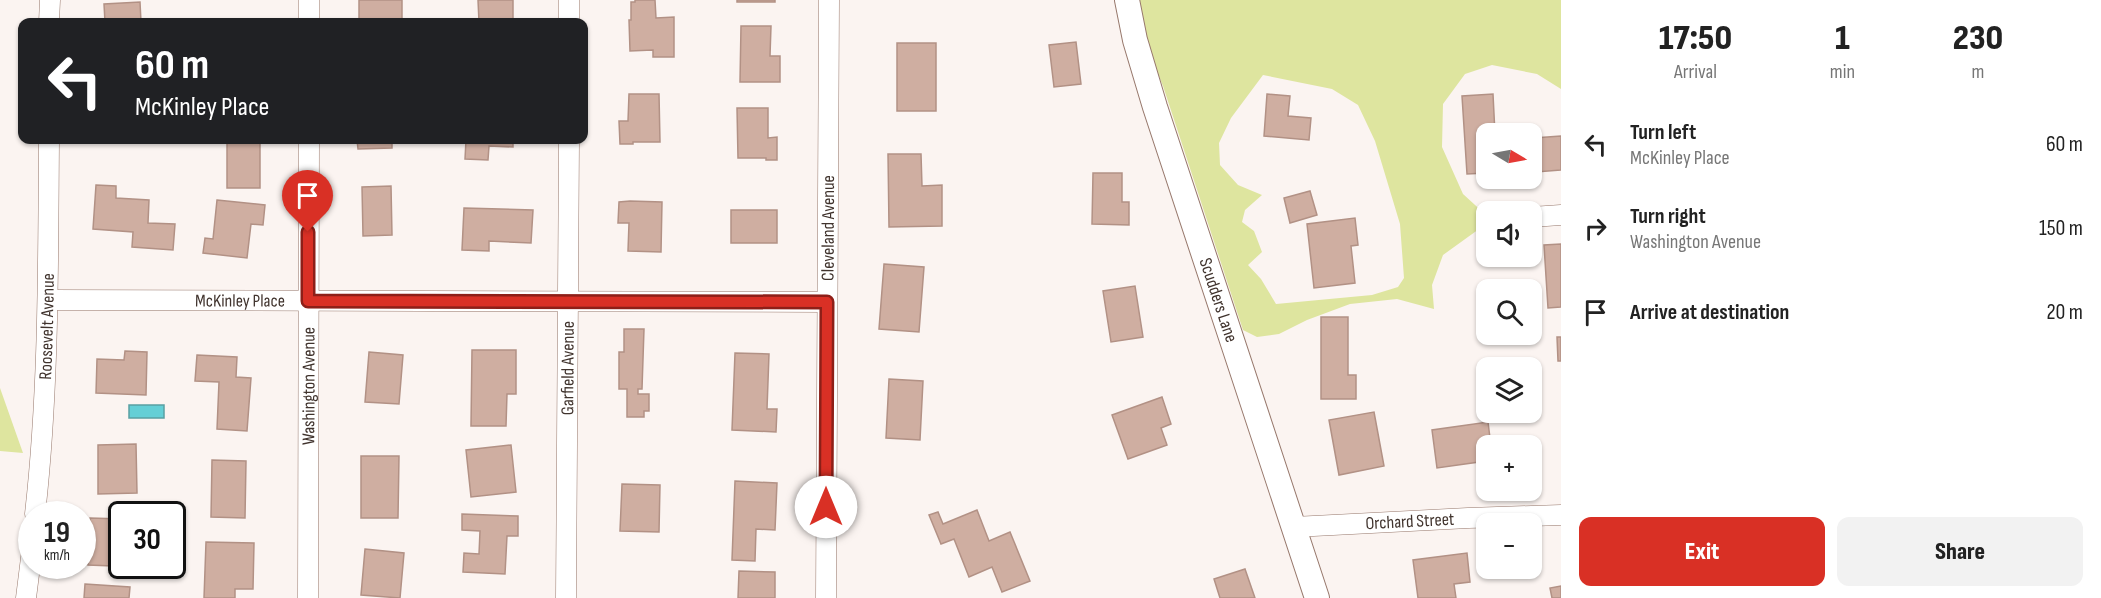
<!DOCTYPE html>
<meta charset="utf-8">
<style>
:root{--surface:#fff;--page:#f2f2f2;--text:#222;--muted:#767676;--accent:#d93025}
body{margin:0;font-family:"Sofia Sans Condensed",sans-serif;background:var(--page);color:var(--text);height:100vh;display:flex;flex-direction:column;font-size:22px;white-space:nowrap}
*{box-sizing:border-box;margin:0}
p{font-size:20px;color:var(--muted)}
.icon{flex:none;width:33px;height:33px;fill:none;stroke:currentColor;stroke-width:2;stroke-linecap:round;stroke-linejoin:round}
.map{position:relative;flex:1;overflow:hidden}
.details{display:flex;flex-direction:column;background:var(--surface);width:540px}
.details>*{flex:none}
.hud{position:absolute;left:18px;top:18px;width:570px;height:126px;border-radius:12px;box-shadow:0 2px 4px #0004;background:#202124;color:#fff;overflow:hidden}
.needle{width:39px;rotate:100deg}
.fabs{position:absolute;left:1476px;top:123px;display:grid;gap:12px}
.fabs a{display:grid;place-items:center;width:66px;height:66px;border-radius:12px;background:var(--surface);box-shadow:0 2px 4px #0004;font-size:30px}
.speed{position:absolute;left:18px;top:501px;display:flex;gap:12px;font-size:30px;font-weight:700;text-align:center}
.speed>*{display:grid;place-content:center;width:78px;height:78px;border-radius:50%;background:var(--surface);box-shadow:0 2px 4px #0004;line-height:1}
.speed small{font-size:15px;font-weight:400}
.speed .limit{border:3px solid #111;border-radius:9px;background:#fff;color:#111}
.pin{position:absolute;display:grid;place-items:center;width:51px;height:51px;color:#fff;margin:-62px -26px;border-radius:50% 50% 50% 0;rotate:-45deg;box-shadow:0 0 6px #0007}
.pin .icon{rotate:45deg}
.me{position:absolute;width:66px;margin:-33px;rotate:0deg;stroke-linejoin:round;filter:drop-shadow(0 0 4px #0008)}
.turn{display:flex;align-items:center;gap:21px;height:126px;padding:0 18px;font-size:27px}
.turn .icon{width:78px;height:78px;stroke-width:2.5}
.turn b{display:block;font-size:42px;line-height:51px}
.eta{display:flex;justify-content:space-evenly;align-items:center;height:102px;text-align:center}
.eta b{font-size:36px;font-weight:800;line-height:42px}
.button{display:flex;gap:12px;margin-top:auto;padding:12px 18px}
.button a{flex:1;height:69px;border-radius:12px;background:var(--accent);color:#fff;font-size:24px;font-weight:800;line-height:69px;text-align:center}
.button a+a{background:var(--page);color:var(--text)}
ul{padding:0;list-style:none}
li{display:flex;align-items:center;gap:18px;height:84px;padding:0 18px}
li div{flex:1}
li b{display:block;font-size:22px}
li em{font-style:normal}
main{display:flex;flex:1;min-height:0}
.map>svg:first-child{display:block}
.green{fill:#dee59f;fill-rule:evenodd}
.water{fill:#64cfd6;stroke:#59a0a3;stroke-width:1.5}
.building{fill:#cfaea1;stroke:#b29185;stroke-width:1.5}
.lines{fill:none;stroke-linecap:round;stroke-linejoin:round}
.minor-casing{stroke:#97786c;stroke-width:21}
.tertiary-casing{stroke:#97786c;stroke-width:26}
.minor{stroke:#fff;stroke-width:20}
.tertiary{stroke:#fff;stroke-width:24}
.route-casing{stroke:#8d1f18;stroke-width:15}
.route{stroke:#d93025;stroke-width:10}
.labels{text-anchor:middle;stroke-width:6;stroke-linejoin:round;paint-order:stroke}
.street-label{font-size:18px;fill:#40332d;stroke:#fff}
</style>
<main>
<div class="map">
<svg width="1561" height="598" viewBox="0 0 1561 598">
<rect width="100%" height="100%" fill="#fbf4f1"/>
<g class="green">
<path d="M1137,0H1561V89L1537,74L1492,65L1465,74L1443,104L1442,147L1463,194L1486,215V224L1443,255L1432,285L1434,309L1397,299L1350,304L1307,320L1279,334L1257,337L1243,330L1163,86L1142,36ZM1263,75L1332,89L1358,105L1375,141L1400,224L1404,278L1398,287L1372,295L1276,304L1261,279L1248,265L1262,252L1254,231L1242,222L1245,210L1262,195L1238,185L1220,165L1219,143L1231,118Z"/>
<path d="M0,388L23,453L0,451Z"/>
</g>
<rect class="water" x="129" y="405" width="35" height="13"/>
<g class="building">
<rect x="359" y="0" width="43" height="22"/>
<path d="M478,0H513V22H479Z"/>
<path d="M635,0H655L656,18L674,17V57H653V50L630,51L629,20H631V2H635Z"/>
<rect x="737" y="0" width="38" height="2"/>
<path d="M140,2L141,22H105L104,4Z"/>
<path d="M741,26H771L770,56H780V82H740Z"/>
<path d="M1076,42L1081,84L1054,87L1049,45Z"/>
<rect x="897" y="43" width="39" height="68"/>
<path d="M629,94H659L660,142H633V144H620L619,121H628Z"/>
<path d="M1267,94L1290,96L1288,116L1311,118L1309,140L1264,136Z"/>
<path d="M1493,94L1495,134H1486V173L1467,174L1462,96Z"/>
<path d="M737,108H768V138L777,137V160H766V158H738Z"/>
<path d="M1561,136V170L1536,172L1534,138Z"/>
<rect x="227" y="140" width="33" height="48"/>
<path d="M357,140H392V148L358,149Z"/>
<path d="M466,140H513V147L489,146L488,160L465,159Z"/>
<path d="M888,154H921L922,186L942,185V226L889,227Z"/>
<path d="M1093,173H1122V202H1129V225L1092,224Z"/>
<path d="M96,185L116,186V198L149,200L148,223L175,224L173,250L132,247L133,232L93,229Z"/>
<path d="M391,186L392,235L363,236L362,187Z"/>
<path d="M1310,191L1317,215L1290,223L1284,198Z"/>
<path d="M217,200L265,205L263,225L251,224L247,258L203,253L205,238L213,239Z"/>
<path d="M630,201L662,202L661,252L628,251L629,223H618L619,202Z"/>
<path d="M464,208L533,210L531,243L489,241V251L462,250Z"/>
<rect x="731" y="210" width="46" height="33"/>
<path d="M1355,218L1358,245L1351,246L1355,283L1314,288L1307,224Z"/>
<path d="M1561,244V307L1548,308L1544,245Z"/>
<path d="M884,264L924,267L919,332L879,329Z"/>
<path d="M1135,286L1143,337L1111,342L1103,291Z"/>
<path d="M1321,317H1348V375H1356V399H1321Z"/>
<path d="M624,329H644L642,389H638V394H649V411H644V417H627V389H619V352H624Z"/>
<path d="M1557,337H1561V361H1558Z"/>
<path d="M472,350H516V394H507L506,426H471Z"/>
<path d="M125,351L147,352L146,395L96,393L97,359L124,360Z"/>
<path d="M369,352L403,355L399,404L365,402Z"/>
<path d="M735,353L769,354L767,409H777L776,432L732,430Z"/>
<path d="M197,355L237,357L236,377L251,378L247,431L217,429L219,382L195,381Z"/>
<path d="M889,379L923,381L920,440L886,438Z"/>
<path d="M1162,397L1171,424L1161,428L1167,445L1128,459L1112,415Z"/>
<path d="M1374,412L1384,466L1339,475L1329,420Z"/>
<path d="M1488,422L1491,446H1486V461L1437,468L1432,430Z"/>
<path d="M136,444L137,493L98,494V445Z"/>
<path d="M511,445L516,492L471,497L466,450Z"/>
<path d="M361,456H399L398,518H361Z"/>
<path d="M212,460L246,461L245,518L211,517Z"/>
<path d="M735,481L777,483L775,530L756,529L755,561L732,560Z"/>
<path d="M622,484L660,485L659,532L620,531Z"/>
<path d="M977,510L989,541L1010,532L1030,581L1002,592L992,567L969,577L954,539L941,544L929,515L938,512L943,524Z"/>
<path d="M462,514L518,516V536H507L505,574L463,572L464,553L479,554L480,531L462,530Z"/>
<path d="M90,518L122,519V566L139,567L88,565Z"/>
<path d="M206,542L254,543L253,589H235V598H204Z"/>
<path d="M365,549L404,553L400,598L361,595Z"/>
<path d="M1467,553L1470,582L1454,584L1456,598H1418L1413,560Z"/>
<path d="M1245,569L1255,598H1220L1214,579Z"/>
<path d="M739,571L775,572V598H738Z"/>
<path d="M85,584L130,587L129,598H84Z"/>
<path d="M1561,586V598H1552L1550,588Z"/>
</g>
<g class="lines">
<defs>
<g id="minor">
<path d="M49,22L50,0"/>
<path d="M309,22V0"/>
<path d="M569,22V0"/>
<path d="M1532,217L1561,215"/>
<path id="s1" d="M48,300L827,302"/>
<path id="s2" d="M35,514C49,390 48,264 49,140"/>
<path id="s3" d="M1294,527L1468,518L1561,515"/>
<path d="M26,598L32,550"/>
<path id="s4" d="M308,598L309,140"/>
<path id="s5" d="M566,598L569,140"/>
<path id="s6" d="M826,598L829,0"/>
</g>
<g id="tertiary">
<path id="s7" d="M1127,0L1135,40L1155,107L1317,598"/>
</g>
</defs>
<use href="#minor" class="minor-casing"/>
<use href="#tertiary" class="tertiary-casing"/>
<use href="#minor" class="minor"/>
<use href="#tertiary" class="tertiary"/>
</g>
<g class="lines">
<defs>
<path id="route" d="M308,232V301L827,302L826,507"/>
</defs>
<use href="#route" class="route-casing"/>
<use href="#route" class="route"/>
</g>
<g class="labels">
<g class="street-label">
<text dy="6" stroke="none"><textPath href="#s6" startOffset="370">Cleveland Avenue</textPath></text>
<text dy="6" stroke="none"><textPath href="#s1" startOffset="192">McKinley Place</textPath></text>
<text dy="6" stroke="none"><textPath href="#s7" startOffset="314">Scudders Lane</textPath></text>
<text dy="6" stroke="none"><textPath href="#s2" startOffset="188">Roosevelt Avenue</textPath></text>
<text dy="6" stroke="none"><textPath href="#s5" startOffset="230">Garfield Avenue</textPath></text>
<text dy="6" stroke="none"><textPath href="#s4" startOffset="212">Washington Avenue</textPath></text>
<text dy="6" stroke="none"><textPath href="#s3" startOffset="116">Orchard Street</textPath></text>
</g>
</g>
</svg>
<div class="fabs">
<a><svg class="needle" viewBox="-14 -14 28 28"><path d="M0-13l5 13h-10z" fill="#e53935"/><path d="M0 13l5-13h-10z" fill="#767676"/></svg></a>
<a><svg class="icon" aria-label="sound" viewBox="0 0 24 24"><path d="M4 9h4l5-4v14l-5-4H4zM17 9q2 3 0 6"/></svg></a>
<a><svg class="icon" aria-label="search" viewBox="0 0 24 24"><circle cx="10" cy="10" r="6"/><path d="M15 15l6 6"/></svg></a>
<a><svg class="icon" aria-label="layers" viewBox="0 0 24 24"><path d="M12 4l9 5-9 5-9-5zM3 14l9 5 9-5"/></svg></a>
<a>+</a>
<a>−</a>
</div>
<div class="speed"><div>19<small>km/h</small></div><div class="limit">30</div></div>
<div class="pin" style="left:308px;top:232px;background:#d93025"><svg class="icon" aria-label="arrive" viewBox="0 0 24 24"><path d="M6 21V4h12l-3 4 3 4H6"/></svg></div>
<svg class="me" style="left:826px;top:507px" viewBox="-20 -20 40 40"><circle r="19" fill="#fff"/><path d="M0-13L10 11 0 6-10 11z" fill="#d93025"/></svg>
<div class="hud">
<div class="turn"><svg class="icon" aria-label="left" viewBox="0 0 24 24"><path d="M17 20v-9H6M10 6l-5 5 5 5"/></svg><div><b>60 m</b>McKinley Place</div></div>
</div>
</div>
<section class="details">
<div class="eta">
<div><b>17:50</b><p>Arrival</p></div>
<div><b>1</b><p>min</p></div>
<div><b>230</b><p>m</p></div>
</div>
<ul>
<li><svg class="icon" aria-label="left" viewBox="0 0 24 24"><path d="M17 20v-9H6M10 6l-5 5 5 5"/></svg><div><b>Turn left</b><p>McKinley Place</p></div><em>60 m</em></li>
<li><svg class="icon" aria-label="right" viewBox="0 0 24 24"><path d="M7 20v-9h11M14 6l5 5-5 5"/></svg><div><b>Turn right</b><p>Washington Avenue</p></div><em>150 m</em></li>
<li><svg class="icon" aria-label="arrive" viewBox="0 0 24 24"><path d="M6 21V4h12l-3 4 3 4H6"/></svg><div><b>Arrive at destination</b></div><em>20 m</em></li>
</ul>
<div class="button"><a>Exit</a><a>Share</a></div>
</section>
</main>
